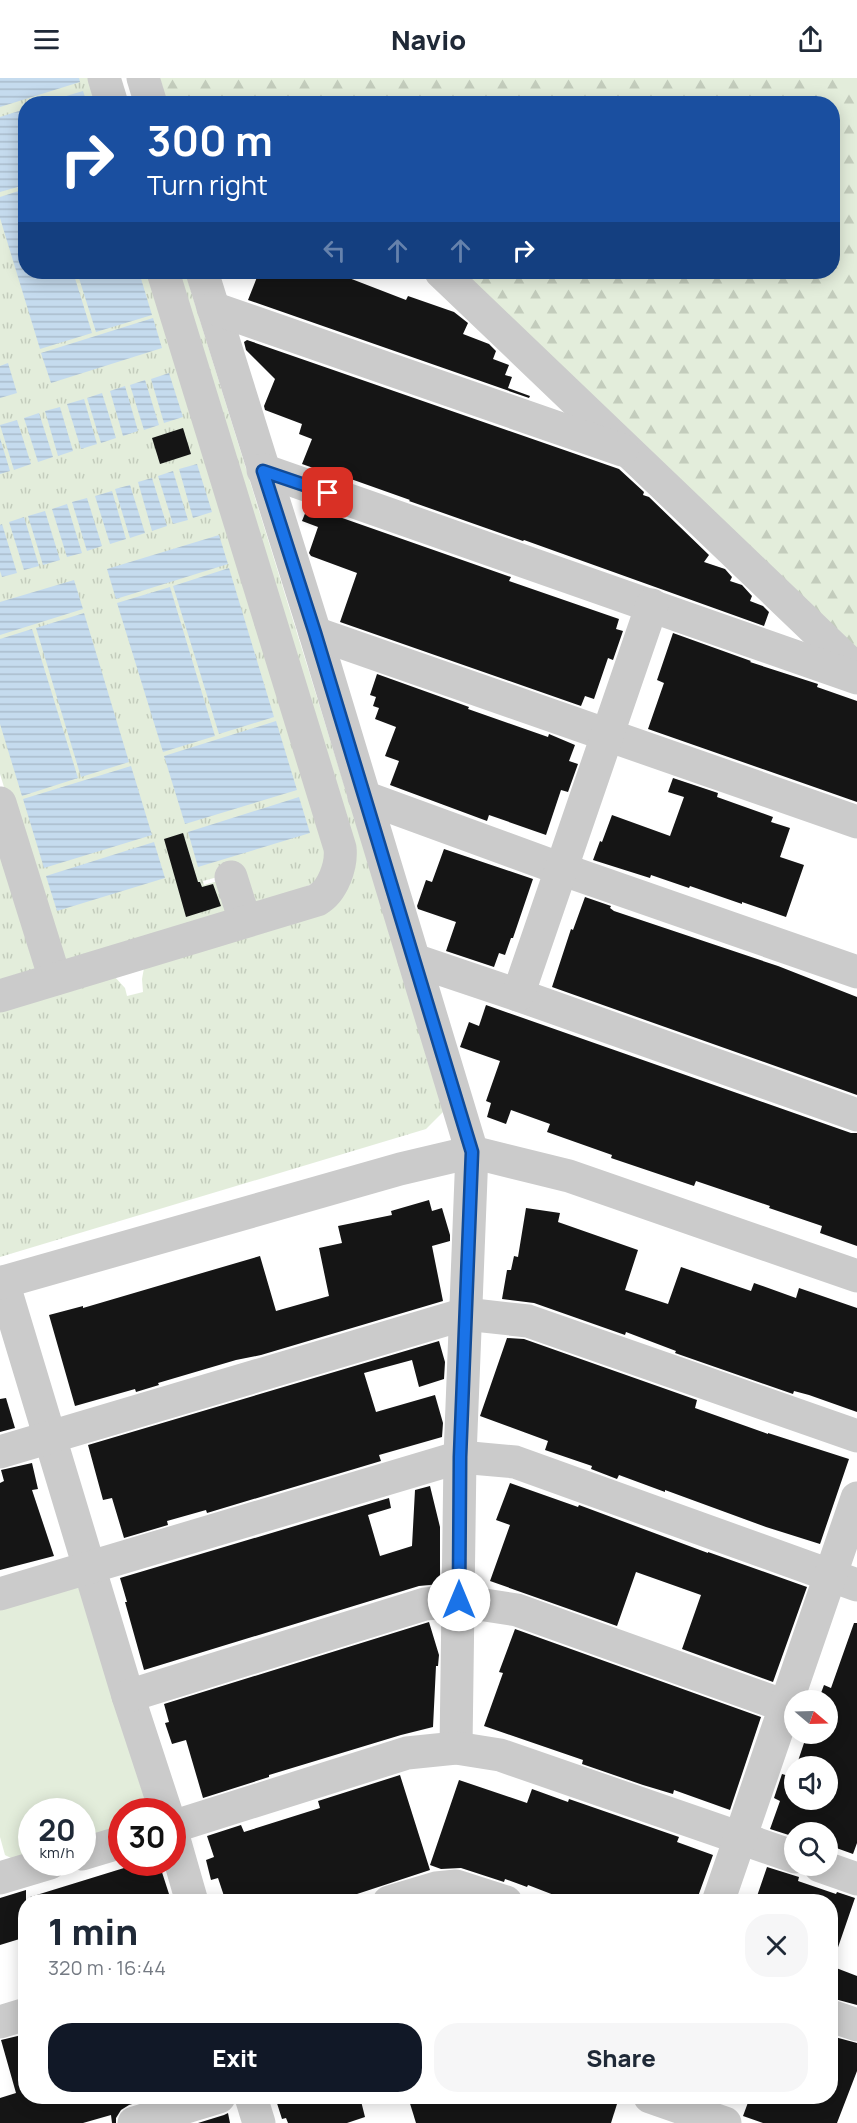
<!DOCTYPE html>
<meta charset="utf-8">
<style>
:root{--surface:#fff;--page:#f6f6f7;--text:#1f2937;--muted:#747a83;--accent:#111827}
body{margin:0;font-family:Manrope,sans-serif;background:var(--page);color:var(--text);height:100vh;display:flex;flex-direction:column;font-size:22px;white-space:nowrap}
*{box-sizing:border-box;margin:0}
p{font-size:20px;color:var(--muted)}
.icon{flex:none;width:33px;height:33px;fill:none;stroke:currentColor;stroke-width:2;stroke-linecap:round;stroke-linejoin:round}
.map{position:relative;flex:1;overflow:hidden}
.details{position:absolute;left:18px;top:1816px;width:820px;height:210px;display:flex;flex-direction:column;background:var(--surface);border-radius:24px;box-shadow:0 3px 15px #0003}
.details>*{flex:none}
.guide{position:absolute;left:18px;top:18px;width:822px;height:183px;border-radius:24px;box-shadow:0 3px 15px #0003;background:#1a4fa0;color:#fff;overflow:hidden}
.needle{width:39px;rotate:109deg}
.tools{position:absolute;left:784px;top:1612px;display:grid;gap:12px}
.tools a{display:grid;place-items:center;width:54px;height:54px;border-radius:50%;background:var(--surface);box-shadow:0 3px 15px #0003;font-size:30px}
.speed{position:absolute;left:18px;top:1720px;display:flex;gap:12px;font-size:30px;font-weight:700;text-align:center}
.speed>*{display:grid;place-content:center;width:78px;height:78px;border-radius:50%;background:var(--surface);box-shadow:0 3px 15px #0003;line-height:1}
.speed small{font-size:15px;font-weight:400}
.speed .limit{border:9px solid #d22;background:#fff;color:#111}
.pin{position:absolute;display:grid;place-items:center;width:51px;height:51px;color:#fff;margin:-26px;border-radius:12px;box-shadow:0 3px 9px #0006}
.me{position:absolute;width:66px;margin:-33px;rotate:0deg;stroke-linejoin:round;filter:drop-shadow(0 0 4px #0008)}
.turn{display:flex;align-items:center;gap:21px;height:126px;padding:0 30px;font-size:27px}
.turn .icon{width:78px;height:78px;stroke-width:2.5}
.turn b{display:block;font-size:42px;line-height:51px}
.lanes{display:flex;align-items:center;height:57px;padding:0 30px;background:#0003;justify-content:center;gap:30px;direction:ltr}
.lanes .off{opacity:.35}
.round{display:grid;place-items:center;flex:none;width:63px;height:63px;border-radius:24px;background:var(--page)}
.overview{display:flex;align-items:center;justify-content:space-between;height:102px;padding:0 30px}
h1{font-size:36px;font-weight:800;line-height:45px}
.primary-button{display:flex;gap:12px;margin-top:auto;padding:12px 30px}
.primary-button a{flex:1;height:69px;border-radius:24px;background:var(--accent);color:#fff;font-size:24px;font-weight:800;line-height:69px;text-align:center}
.primary-button a+a{background:var(--page);color:var(--text)}
header{display:flex;justify-content:space-between;align-items:center;height:78px;padding:0 30px;background:var(--surface);font-size:27px;font-weight:800}
.map>svg:first-child{display:block}
.grass{fill:url(#grass-tufts)}
.forest{fill:url(#forest-firs)}
.park{fill:#e3eddb}
.water{fill:url(#water-rules)}
.building{fill:#151515}
.lines{fill:none;stroke-linecap:round;stroke-linejoin:round}
.minor{stroke:#cbcbcb;stroke-width:33}
.route-casing{stroke:#114b97;stroke-width:15}
.route{stroke:#1a73e8;stroke-width:10}
</style>
<header><svg class="icon" aria-label="menu" viewBox="0 0 24 24"><path d="M4 6h16M4 12h16M4 18h16"/></svg>Navio<svg class="icon" aria-label="share" viewBox="0 0 24 24"><path d="M12 15V3M7 8l5-5 5 5M5 13v7h14v-7"/></svg></header>
<div class="map">
<svg width="857" height="2045" viewBox="0 0 857 2045">
<defs>
<pattern id="grass-tufts" width="24" height="20" patternUnits="userSpaceOnUse" patternTransform="scale(1.5)"><rect width="24" height="20" fill="#e3eddb"/><path d="M3 7l-1-3M5 7V3M7 7l1-3M15 17l-1-3M17 17v-4M19 17l1-3" fill="none" stroke="#c3ccbc"/></pattern>
<pattern id="forest-firs" width="22" height="20" patternUnits="userSpaceOnUse" patternTransform="scale(1.5)"><rect width="22" height="20" fill="#e3eddb"/><path d="M5 1l3.5 6h-7zM16 11l3.5 6h-7z" fill="#c3ccbc"/></pattern>
<pattern id="water-rules" width="6" height="5" patternUnits="userSpaceOnUse" patternTransform="scale(1.5)"><rect width="6" height="5" fill="#c5dbee"/><path d="M0 2.5h6" fill="none" stroke="#aabccc"/></pattern>
</defs>
<rect width="100%" height="100%" fill="#fff"/>
<g class="grass">
<path d="M0,0H94L102,25L26,26V194H154L331,773L323,801L257,830L236,794L203,803L204,807L225,801L229,833L69,887L56,879L0,696Z"/>
<path d="M172,194H185L445,1032L426,1051L0,1179V925L114,898L125,910L127,918L143,914L142,901L144,890L336,812Z"/>
<path d="M0,757L40,888L0,908Z"/>
</g>
<path class="forest" d="M155,0H857V578L455,194H832V26H164Z"/>
<path class="park" d="M66,1504L80,1511L149,1734H122L121,1753L83,1764L82,1734H32L31,1779L17,1783L5,1777L0,1759V1524Z"/>
<g class="water">
<path d="M0,0H79L80,4L0,29Z"/>
<path d="M83,13L87,25H43Z"/>
<path d="M25,31V107L0,114V39Z"/>
<path d="M25,111L26,194H73L92,255L40,271L0,140V119Z"/>
<path d="M77,194H139L152,237L96,254Z"/>
<path d="M153,240L162,270L51,305L41,275Z"/>
<path d="M8,285L17,315L0,320V288Z"/>
<path d="M169,295L183,339L164,345L151,301Z"/>
<path d="M145,302L159,347L144,352L130,307Z"/>
<path d="M125,308L138,353L123,358L110,313Z"/>
<path d="M102,315L116,360L101,365L87,320Z"/>
<path d="M84,321L97,366L81,371L67,326Z"/>
<path d="M60,329L73,373L58,378L45,333Z"/>
<path d="M39,335L53,379L38,384L24,340Z"/>
<path d="M17,342L31,386L14,392L0,347Z"/>
<path d="M0,360L10,393L0,396Z"/>
<path d="M197,386L212,434L193,440L179,391Z"/>
<path d="M173,393L188,442L173,446L158,398Z"/>
<path d="M152,400L167,448L152,453L138,404Z"/>
<path d="M130,407L145,455L130,460L115,411Z"/>
<path d="M112,413L126,461L110,466L95,418Z"/>
<path d="M87,420L102,468L87,473L72,424Z"/>
<path d="M67,426L82,475L67,479L52,431Z"/>
<path d="M45,433L60,482L43,487L28,438Z"/>
<path d="M24,439L39,488L24,492L9,444Z"/>
<path d="M2,446L17,495L2,499L0,493V447Z"/>
<path d="M219,457L228,486L116,521L107,491Z"/>
<path d="M229,490L274,639L219,656L173,508Z"/>
<path d="M74,502L83,531L0,557V524Z"/>
<path d="M170,509L215,658L163,674L117,525Z"/>
<path d="M84,535L129,684L81,699L36,550Z"/>
<path d="M32,551L78,700L22,718L0,646V561Z"/>
<path d="M276,643L297,712L185,746L164,678Z"/>
<path d="M131,688L152,757L44,790L23,721Z"/>
<path d="M299,719L310,755L198,789L188,754Z"/>
<path d="M154,764L165,800L57,833L46,798Z"/>
</g>
<g class="building">
<path d="M259,194H351L349,200L406,222L408,218L454,234L468,245L463,256L489,266L496,273L493,281L509,287L505,297L512,299L508,310L530,318L529,320L248,222Z"/>
<path d="M247,262L619,391L644,414L643,417L649,419L709,477L704,484L725,491L732,499L730,503L742,507L752,518L750,523L763,528L769,534L764,548L524,462L523,463L409,423L410,422L348,400L347,402L302,386L312,361L299,356L302,346L265,332L264,328L275,301L246,272L244,264Z"/>
<path d="M183,350L191,376L160,386L152,360Z"/>
<path d="M308,428L511,499L509,503L619,541L616,551L623,553L613,582L608,580L594,621L585,618L581,628L340,544L357,495L311,478L309,475L318,449L302,443Z"/>
<path d="M673,555L751,583L750,584L818,606L817,609L857,623V724L648,651L664,605L657,602Z"/>
<path d="M377,596L458,625L469,629L468,631L548,659L549,656L575,667L569,683L578,686L568,714L561,712L546,757L489,737L487,743L390,707L399,683L385,678L396,649L375,641L379,630L373,628L376,619L370,617Z"/>
<path d="M673,700L718,715L717,719L773,739L771,744L790,750L780,779L804,787L786,839L742,824V826L690,808L689,810L651,797L650,800L593,782L600,763L602,764L612,737L670,758L684,719L668,714Z"/>
<path d="M183,755L198,804H200L202,809L213,806L221,828L186,839L164,761Z"/>
<path d="M444,771L533,801L513,860H511L505,877L499,875L494,889L446,873L456,844L418,831L417,828L426,802L432,804Z"/>
<path d="M585,819L611,828L610,830L614,833L778,888L857,919V1017L552,909L571,851L573,852Z"/>
<path d="M486,927L851,1055H857V1168L820,1155L822,1148L769,1130L770,1128L696,1103L694,1108L611,1080L612,1077L547,1054L550,1046L511,1032L506,1046L487,1039L491,1025L486,1023L500,983L460,969L469,944L479,948Z"/>
<path d="M429,1122L432,1133L442,1130L450,1157V1163L432,1168L443,1223L261,1277L236,1282L158,1305L159,1307L136,1314L135,1311L75,1328L49,1237L83,1228V1230L260,1178L276,1233L329,1218L319,1170L342,1165L338,1148L392,1137L391,1133Z"/>
<path d="M526,1130L560,1135L558,1144L638,1172L625,1212L668,1226L681,1189L751,1213L754,1205L796,1220L799,1210L857,1230V1334L809,1317L794,1313L793,1316L675,1275L676,1273L626,1254L625,1257L534,1225L502,1221L507,1192H511L514,1178L518,1179Z"/>
<path d="M507,1260L524,1261L697,1322L695,1330L768,1356V1355L849,1381L820,1466L766,1449L665,1412V1414L619,1397L617,1401L591,1391L592,1388L545,1372L548,1363L480,1338Z"/>
<path d="M439,1263L445,1284L444,1301L419,1309L412,1282L364,1295L376,1334L435,1317L443,1345L442,1359L379,1377L381,1383L207,1435L206,1432L167,1443L168,1447L124,1460L112,1420L103,1422L88,1367Z"/>
<path d="M6,1320L15,1350L0,1354V1321Z"/>
<path d="M32,1385L38,1411L32,1412L54,1478L0,1492V1405L4,1403L1,1392Z"/>
<path d="M510,1405L578,1429L579,1427L708,1475V1474L807,1509L773,1604L682,1571L701,1517L636,1494L617,1548L490,1503L510,1447L496,1442Z"/>
<path d="M430,1408L440,1449V1506L419,1508L144,1592L125,1524H127L120,1500L389,1420L391,1430L368,1437L380,1478L412,1468L415,1412Z"/>
<path d="M429,1544L439,1577L438,1588H436L433,1649L401,1657L269,1697V1699L203,1720L186,1662L172,1666L165,1645L169,1644L164,1626Z"/>
<path d="M854,1545H857V1765L853,1776L828,1767V1755H795V1759L770,1751L780,1723L774,1720L782,1696L792,1699L795,1691V1722H828V1689H796L807,1656H828V1623H818L824,1607L831,1610Z"/>
<path d="M515,1551L761,1639L730,1732L674,1712L673,1716L643,1707L582,1686L583,1682L484,1648L503,1595L499,1594Z"/>
<path d="M400,1697L430,1792L351,1818L353,1824H226L218,1800L211,1802L206,1782L214,1779L207,1758L241,1747L244,1754L320,1730L318,1723Z"/>
<path d="M459,1702L527,1725L532,1711L568,1724L569,1721L679,1759L677,1764L713,1777L696,1824H572L528,1807L527,1809L505,1801L504,1804L461,1790L441,1791L430,1787Z"/>
<path d="M122,1785H159L169,1816L145,1824H31L30,1819L124,1790Z"/>
<path d="M767,1789L799,1799L798,1803L836,1816L837,1814L855,1820L834,1881L831,1880V1824H755Z"/>
<path d="M26,1812V1859L0,1867V1820Z"/>
<path d="M831,1888L857,1898V1927L831,1920Z"/>
<path d="M26,1956V2019H155L129,2027L121,2032L116,2040V2045H112L111,2037L83,2045H0V2020L16,2015L1,1962Z"/>
<path d="M831,1958L857,1965V1993L837,2045H763L743,2038L750,2019H831Z"/>
<path d="M275,2019H360L365,2039L347,2045H288L286,2040L282,2041Z"/>
<path d="M408,2019H595L617,2026L611,2045H416Z"/>
<path d="M228,2035L230,2045H198L224,2037Z"/>
</g>
<g class="lines">
<g class="minor">
<path d="M104,0L112,26"/>
<path d="M143,0L151,26"/>
<path d="M202,194L315,555L472,1074L460,1379L456,1670"/>
<path d="M441,194L857,592"/>
<path d="M213,230L622,372"/>
<path d="M263,392L857,600"/>
<path d="M315,555L857,744"/>
<path d="M364,719L561,791L857,894"/>
<path d="M0,725L55,901"/>
<path d="M231,799L245,843"/>
<path d="M414,882L518,917L857,1037"/>
<path d="M518,917L652,527"/>
<path d="M0,918L317,822C333,813 342,787 340,770L163,194"/>
<path d="M3,1204L128,1618L166,1734"/>
<path d="M0,1205L400,1091L472,1074L569,1098L857,1198"/>
<path d="M0,1374L465,1236L528,1243L857,1358"/>
<path d="M0,1516L460,1379L515,1384L857,1507"/>
<path d="M128,1618L425,1526L459,1523L517,1532L785,1628"/>
<path d="M172,1749L407,1675L456,1670L500,1677L795,1779"/>
<path d="M172,1754L192,1824"/>
<path d="M82,1776L122,1764"/>
<path d="M820,1788L857,1801"/>
<path d="M0,1800L50,1785"/>
<path d="M389,1824L436,1810L456,1808L506,1824"/>
<path d="M718,1824L857,1420"/>
<path d="M831,1938L857,1947"/>
<path d="M0,1944L26,1936"/>
<path d="M251,2019L259,2045"/>
<path d="M650,2019L725,2045"/>
<path d="M134,2045L219,2019"/>
</g>
</g>
<g class="lines">
<defs>
<path id="route" d="M328,415L263,393L315,555L472,1074L460,1379L459,1522"/>
</defs>
<use href="#route" class="route-casing"/>
<use href="#route" class="route"/>
</g>
</svg>
<div class="tools">
<a><svg class="needle" viewBox="-14 -14 28 28"><path d="M0-13l5 13h-10z" fill="#e53935"/><path d="M0 13l5-13h-10z" fill="#747a83"/></svg></a>
<a><svg class="icon" aria-label="sound" viewBox="0 0 24 24"><path d="M4 9h4l5-4v14l-5-4H4zM17 9q2 3 0 6"/></svg></a>
<a><svg class="icon" aria-label="search" viewBox="0 0 24 24"><circle cx="10" cy="10" r="6"/><path d="M15 15l6 6"/></svg></a>
</div>
<div class="speed"><div>20<small>km/h</small></div><div class="limit">30</div></div>
<div class="pin" style="left:328px;top:415px;background:#d93025"><svg class="icon" aria-label="arrive" viewBox="0 0 24 24"><path d="M6 21V4h12l-3 4 3 4H6"/></svg></div>
<svg class="me" style="left:459px;top:1522px" viewBox="-20 -20 40 40"><circle r="19" fill="#fff"/><path d="M0-13L10 11 0 6-10 11z" fill="#1a73e8"/></svg>
<div class="guide">
<div class="turn"><svg class="icon" aria-label="right" viewBox="0 0 24 24"><path d="M7 20v-9h11M14 6l5 5-5 5"/></svg><div><b>300 m</b>Turn right</div></div>
<div class="lanes"><svg class="icon off" aria-label="left" viewBox="0 0 24 24"><path d="M17 20v-9H6M10 6l-5 5 5 5"/></svg><svg class="icon off" aria-label="ahead" viewBox="0 0 24 24"><path d="M12 20V5M6 11l6-6 6 6"/></svg><svg class="icon off" aria-label="ahead" viewBox="0 0 24 24"><path d="M12 20V5M6 11l6-6 6 6"/></svg><svg class="icon" aria-label="right" viewBox="0 0 24 24"><path d="M7 20v-9h11M14 6l5 5-5 5"/></svg></div>
</div>
<section class="details">
<div class="overview"><div><h1>1 min</h1><p>320 m · 16:44</p></div><a class="round"><svg class="icon" aria-label="close" viewBox="0 0 24 24"><path d="M6 6l12 12M18 6L6 18"/></svg></a></div>
<div class="primary-button"><a>Exit</a><a>Share</a></div>
</section>
</div>
